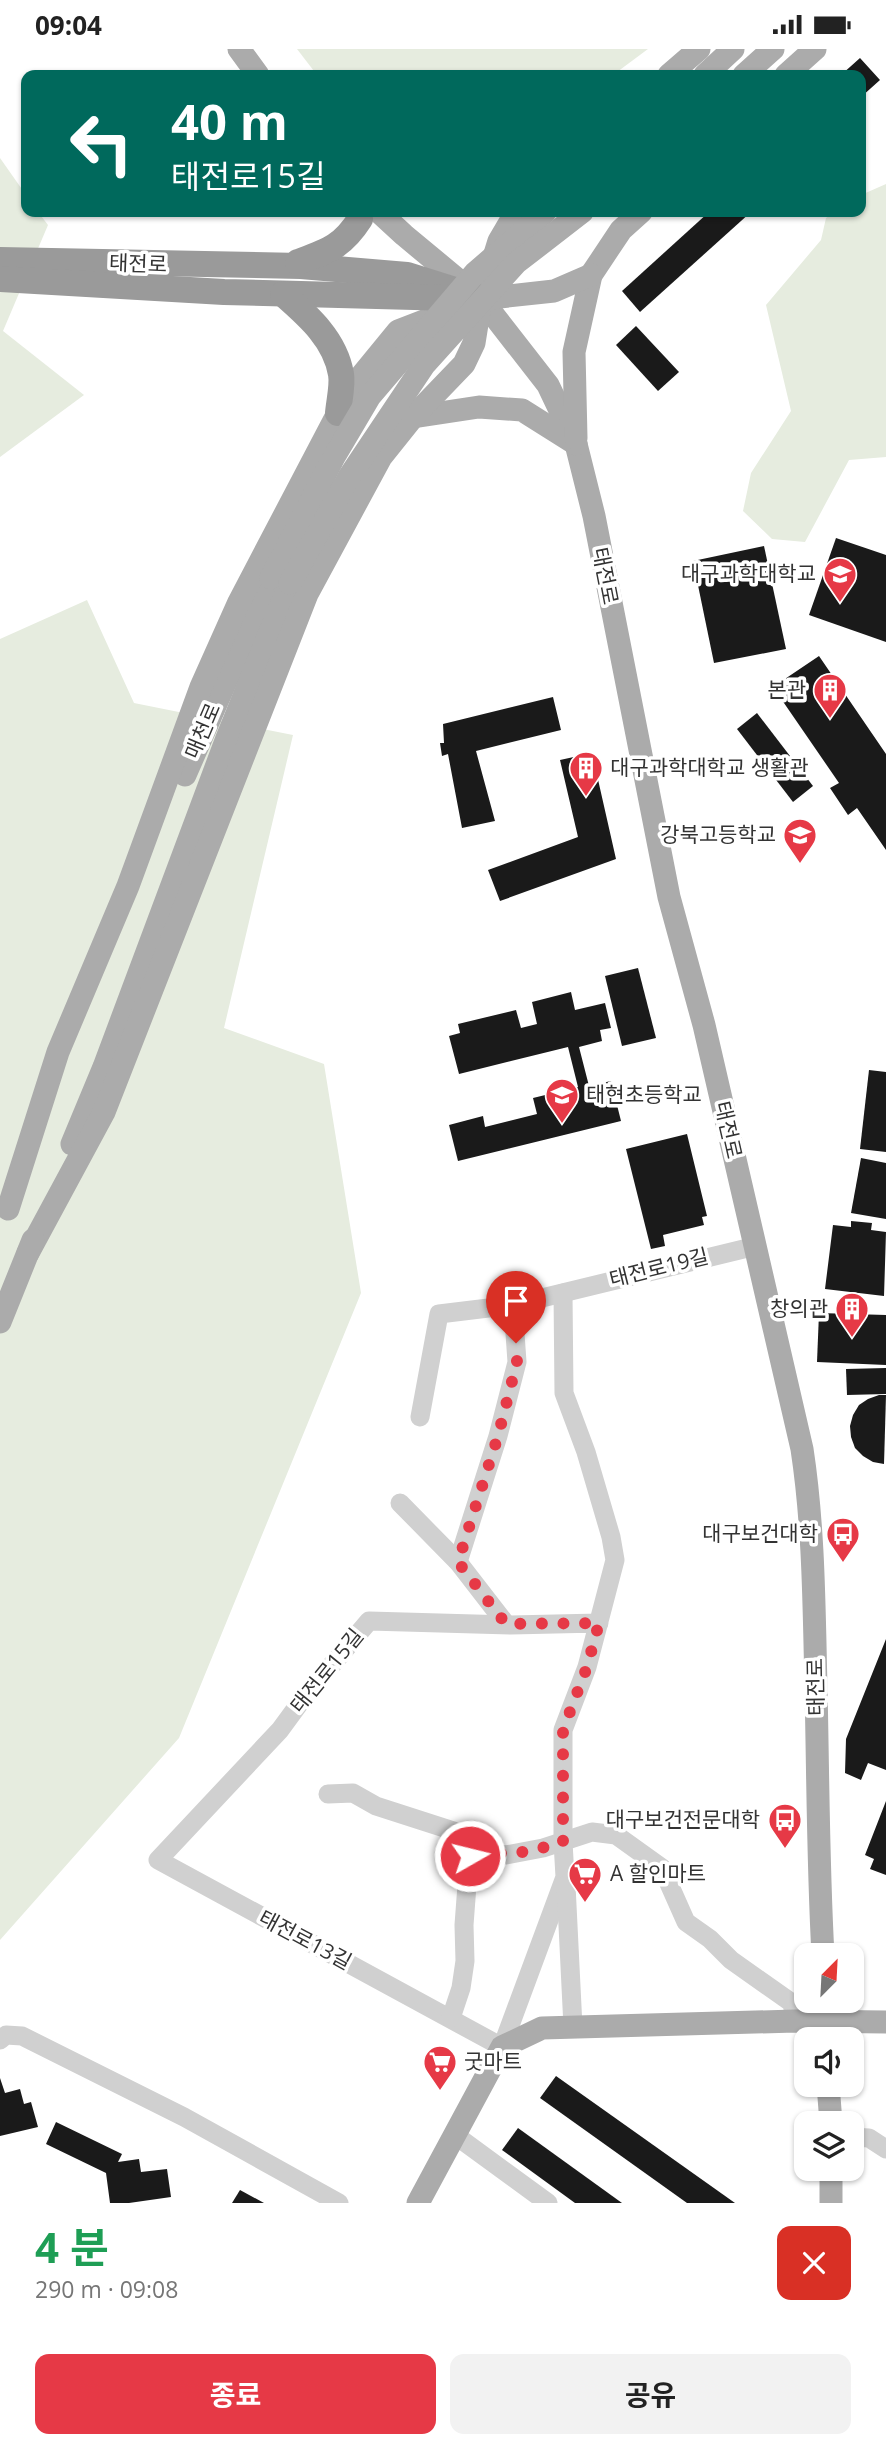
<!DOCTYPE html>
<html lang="ko">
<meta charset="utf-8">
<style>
:root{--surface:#fff;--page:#f2f2f2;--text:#222;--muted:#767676;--accent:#e63946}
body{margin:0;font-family:"Open Sans","Noto Sans KR",sans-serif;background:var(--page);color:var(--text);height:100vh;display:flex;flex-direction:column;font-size:26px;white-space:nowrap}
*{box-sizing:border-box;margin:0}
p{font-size:23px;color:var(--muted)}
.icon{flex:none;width:38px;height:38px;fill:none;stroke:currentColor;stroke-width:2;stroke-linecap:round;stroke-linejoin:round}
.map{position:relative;height:2154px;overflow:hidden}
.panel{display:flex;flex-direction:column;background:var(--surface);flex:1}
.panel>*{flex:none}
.top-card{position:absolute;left:21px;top:21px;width:845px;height:147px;border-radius:14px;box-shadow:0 2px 5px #0004;background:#00695c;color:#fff;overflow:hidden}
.needle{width:46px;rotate:24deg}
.fabs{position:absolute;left:794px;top:1894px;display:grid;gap:14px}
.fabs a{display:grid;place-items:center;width:70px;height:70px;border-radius:14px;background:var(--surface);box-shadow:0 2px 5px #0004;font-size:35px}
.pin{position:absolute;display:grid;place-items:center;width:60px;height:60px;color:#fff;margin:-72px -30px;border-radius:50% 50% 50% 0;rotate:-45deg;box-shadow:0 0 7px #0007}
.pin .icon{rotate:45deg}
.me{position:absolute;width:77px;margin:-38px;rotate:82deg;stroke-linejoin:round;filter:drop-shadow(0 0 5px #0008)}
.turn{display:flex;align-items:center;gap:24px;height:147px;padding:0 35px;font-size:32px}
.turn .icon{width:91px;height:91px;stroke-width:2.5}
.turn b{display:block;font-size:49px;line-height:60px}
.round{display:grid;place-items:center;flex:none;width:74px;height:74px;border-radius:14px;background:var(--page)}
.overview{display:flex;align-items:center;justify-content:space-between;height:119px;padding:0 35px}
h1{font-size:42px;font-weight:700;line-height:52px;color:#1e9e55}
.action{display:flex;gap:14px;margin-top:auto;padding:14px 35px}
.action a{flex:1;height:80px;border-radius:14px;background:var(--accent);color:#fff;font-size:28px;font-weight:700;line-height:80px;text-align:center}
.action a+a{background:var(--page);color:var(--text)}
.status{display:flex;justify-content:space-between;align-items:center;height:49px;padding:0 35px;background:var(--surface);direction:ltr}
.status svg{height:19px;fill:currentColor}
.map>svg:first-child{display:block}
.green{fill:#e6ecdf}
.building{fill:#1a1a1a}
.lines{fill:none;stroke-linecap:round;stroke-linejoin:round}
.minor{stroke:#d0d0d0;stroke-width:19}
.major{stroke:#ababab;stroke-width:23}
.highway{stroke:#9a9a9a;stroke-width:26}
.major-bridge{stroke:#ababab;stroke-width:23}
.route{stroke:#e63946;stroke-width:12;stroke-dasharray:0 21.6}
.labels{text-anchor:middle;stroke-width:7;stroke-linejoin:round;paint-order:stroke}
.street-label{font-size:21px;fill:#333;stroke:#fff}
.poi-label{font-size:21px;fill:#333;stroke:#fff;text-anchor:end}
</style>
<div class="status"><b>09:04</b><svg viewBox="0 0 49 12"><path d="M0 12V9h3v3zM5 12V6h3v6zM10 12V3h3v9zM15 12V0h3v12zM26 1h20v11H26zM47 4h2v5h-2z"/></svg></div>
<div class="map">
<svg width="886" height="2154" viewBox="0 0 886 2154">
<rect width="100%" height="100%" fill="#fff"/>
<g class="green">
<path d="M297,0H648L613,26H317Z"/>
<path d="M0,109L26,146V163H38L48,176L3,282L84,346L0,408Z"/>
<path d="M886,135V408L849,411L805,493L772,490L743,462L751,424L791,362L766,256L821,191L826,169L835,163H861V146Z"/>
<path d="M87,551L134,654L293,686L224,979L324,1015L361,1244L179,1689L0,1891V590Z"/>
</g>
<g class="building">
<path d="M860,9L880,31L861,48V26H841Z"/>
<path d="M709,163H751L640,263L622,242Z"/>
<path d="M636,277L679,323L658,342L616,296Z"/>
<path d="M836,489L886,506V593L809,566Z"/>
<path d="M764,497L786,600L714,614L693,512Z"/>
<path d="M819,607L886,705V801L857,759L848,766L830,739L839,734L773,638Z"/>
<path d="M553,648L561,681L476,702L495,772L462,779L448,705L442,707L440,694H444L443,675Z"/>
<path d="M757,664L813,737L793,753L737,680Z"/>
<path d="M592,704L616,810L500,852L488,821L578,788L560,711Z"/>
<path d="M638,919L656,989L622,997L605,927Z"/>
<path d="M571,943L575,961L605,954L611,979L600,981L602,992L579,998L589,1037L611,1032L621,1072L458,1112L449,1076L483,1067L485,1078L537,1065L533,1049L578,1038L568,998L459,1025L449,987L460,984L458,975L516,961L521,979L537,975L532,953Z"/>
<path d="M869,1021L886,1023V1103L860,1100Z"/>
<path d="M687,1085L707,1167L702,1168L704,1176L663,1186L665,1197L651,1200L626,1100Z"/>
<path d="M861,1109L886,1114V1170L851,1164Z"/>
<path d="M851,1172L872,1174L871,1181L886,1183L884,1247L825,1240L833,1176L851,1178Z"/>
<path d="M819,1264L886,1266V1316L817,1313Z"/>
<path d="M886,1319V1345L847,1346L846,1320Z"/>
<path d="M879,1346H886L884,1415L873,1413L863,1407L855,1399L851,1388L850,1377L853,1366L859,1356L868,1350Z"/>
<path d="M886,1590V1721L868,1714L861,1731L845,1724L846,1690Z"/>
<path d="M886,1752V1826L870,1820L874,1810L865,1806Z"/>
<path d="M556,2027L735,2154H687L540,2049Z"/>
<path d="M0,2029L5,2044L20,2040L24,2055L31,2053L38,2078L0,2087Z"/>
<path d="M56,2073L122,2105L118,2113L139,2110L141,2123L167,2120L171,2148L129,2154H110L106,2124L46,2095Z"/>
<path d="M518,2079L622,2154H575L502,2101Z"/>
<path d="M240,2141L264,2154H232Z"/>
</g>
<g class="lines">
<g class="minor">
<path d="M563,1244L564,1344L586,1403L611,1488L615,1511L587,1618L563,1681V1793L565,1828L502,1998L158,1811L280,1681L302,1651L369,1572L511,1576L599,1574"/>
<path d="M420,1368L439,1265L513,1256L756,1197"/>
<path d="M400,1454L458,1513L506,1575"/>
<path d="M458,1513L498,1387L517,1313L513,1256"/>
<path d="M328,1745L353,1744L376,1757L466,1786L470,1796L481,1802L506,1806L543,1799L592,1783L616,1786L662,1819L686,1873L710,1890L731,1911L792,1954L795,1972"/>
<path d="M566,1836L573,1978"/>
<path d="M451,1969L461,1939L465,1912L464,1876L470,1796"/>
<path d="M0,1991L6,1986L22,1987L184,2068L339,2154"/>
<path d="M455,2086L548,2154"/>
<path d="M852,2088L869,2089L886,2100"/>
</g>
<g class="major">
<path d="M239,0L258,26"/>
<path d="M669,26L699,0"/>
<path d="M705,26L733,0"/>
<path d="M744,26L773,0"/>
<path d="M786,26L815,0"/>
<path d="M379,163L404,186L481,250L548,336L576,395L594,467L669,848L704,976L802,1400C814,1479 814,1559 816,1639C818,1728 818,1817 823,1906"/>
<path d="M413,368L479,358L522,361L576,395"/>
<path d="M576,389L574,303L591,226L621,181L641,163"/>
<path d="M185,726L271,529"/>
<path d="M72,1095L104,1018L227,689L290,534"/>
<path d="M8,1160L58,1003L128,837L201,638L239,553L338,364L357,332L398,282L481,250L554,242L591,226"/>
<path d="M28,1204L104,1063L307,545L381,408L413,368L464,315L474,294L481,250L499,192L516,163"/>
<path d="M0,1273L33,1191"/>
<path d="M824,1951L826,1990"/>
<path d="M828,2035L831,2074"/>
<path d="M418,2154L502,1998L542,1979L795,1972L886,1973"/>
<path d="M831,2154V2119"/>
</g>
<g class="highway">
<path d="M0,211L301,217L407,226L480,249"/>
<path d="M298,213C328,202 342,198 360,170L358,163"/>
<path d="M0,230L224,243L452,249"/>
<path d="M283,245C308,267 335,290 341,325C343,336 339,352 338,364"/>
</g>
<g class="major-bridge">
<path d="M271,529L334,408L370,347L475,224L545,163"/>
<path d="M290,534L349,428L424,316L516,214L582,163"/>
</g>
</g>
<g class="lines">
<path class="route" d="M470,1807V1796C500,1812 531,1802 563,1793V1681L587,1618L599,1574L506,1575L458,1513L498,1387L517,1313L516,1294"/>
</g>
<defs>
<symbol id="university-pin" viewBox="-11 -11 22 30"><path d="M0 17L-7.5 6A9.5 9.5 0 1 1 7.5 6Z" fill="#e63946" stroke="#fff"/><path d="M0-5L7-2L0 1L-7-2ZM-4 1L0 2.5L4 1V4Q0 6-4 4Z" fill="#fff"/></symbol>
<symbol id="building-pin" viewBox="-11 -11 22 30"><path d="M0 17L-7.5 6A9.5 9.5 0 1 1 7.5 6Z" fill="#e63946" stroke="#fff"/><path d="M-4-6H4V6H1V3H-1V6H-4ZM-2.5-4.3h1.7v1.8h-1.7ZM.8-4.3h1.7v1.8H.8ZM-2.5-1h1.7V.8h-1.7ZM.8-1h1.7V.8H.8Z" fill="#fff"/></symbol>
<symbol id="school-pin" viewBox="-11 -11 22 30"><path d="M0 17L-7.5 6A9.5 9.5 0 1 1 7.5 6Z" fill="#e63946" stroke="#fff"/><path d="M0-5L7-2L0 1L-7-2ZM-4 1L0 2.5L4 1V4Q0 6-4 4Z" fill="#fff"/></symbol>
<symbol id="bus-pin" viewBox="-11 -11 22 30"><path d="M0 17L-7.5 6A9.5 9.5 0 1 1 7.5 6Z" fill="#e63946" stroke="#fff"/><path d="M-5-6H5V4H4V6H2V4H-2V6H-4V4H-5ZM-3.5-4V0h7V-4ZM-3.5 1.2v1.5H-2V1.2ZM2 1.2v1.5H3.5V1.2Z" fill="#fff"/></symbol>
<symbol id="supermarket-pin" viewBox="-11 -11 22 30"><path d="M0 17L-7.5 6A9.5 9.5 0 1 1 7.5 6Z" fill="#e63946" stroke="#fff"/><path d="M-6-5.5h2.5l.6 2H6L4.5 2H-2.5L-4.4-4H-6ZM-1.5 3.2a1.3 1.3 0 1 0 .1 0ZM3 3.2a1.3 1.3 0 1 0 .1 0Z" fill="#fff"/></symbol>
</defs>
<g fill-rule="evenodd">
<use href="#university-pin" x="821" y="506" width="38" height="52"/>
<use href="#building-pin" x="811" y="622" width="38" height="52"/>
<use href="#building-pin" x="567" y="700" width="38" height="52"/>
<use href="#school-pin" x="781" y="767" width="38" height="52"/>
<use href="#school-pin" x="543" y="1027" width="38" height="52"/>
<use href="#building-pin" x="833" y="1241" width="38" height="52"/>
<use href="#bus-pin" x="824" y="1466" width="38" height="52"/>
<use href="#bus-pin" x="766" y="1752" width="38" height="52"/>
<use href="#supermarket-pin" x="566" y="1806" width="38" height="52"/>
<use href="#supermarket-pin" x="421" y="1994" width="38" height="52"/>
</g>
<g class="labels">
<g class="street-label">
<text transform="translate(138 215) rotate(2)" y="7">태전로</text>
<text transform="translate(605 527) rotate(79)" y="7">태전로</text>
<text transform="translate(203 682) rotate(-67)" y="7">매천로</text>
<text transform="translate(728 1081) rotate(77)" y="7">태전로</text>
<text transform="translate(659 1219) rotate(-14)" y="7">태전로19길</text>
<text transform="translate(327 1622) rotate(-51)" y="7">태전로15길</text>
<text transform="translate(816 1638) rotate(-91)" y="7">태전로</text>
<text transform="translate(305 1891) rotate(28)" y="7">태전로13길</text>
</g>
<g class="poi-label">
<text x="816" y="532">대구과학대학교</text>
<text x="806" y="648">본관</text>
<text x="610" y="726" text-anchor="start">대구과학대학교 생활관</text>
<text x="776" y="793">강북고등학교</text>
<text x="586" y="1053" text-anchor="start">태현초등학교</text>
<text x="828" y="1267">창의관</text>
<text x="818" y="1492">대구보건대학</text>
<text x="760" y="1778">대구보건전문대학</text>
<text x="610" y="1832" text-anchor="start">A 할인마트</text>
<text x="464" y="2020" text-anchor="start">굿마트</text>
</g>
</g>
</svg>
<div class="fabs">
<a><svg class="needle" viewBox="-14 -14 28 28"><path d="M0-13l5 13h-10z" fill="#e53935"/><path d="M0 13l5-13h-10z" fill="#767676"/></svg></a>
<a><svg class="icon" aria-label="sound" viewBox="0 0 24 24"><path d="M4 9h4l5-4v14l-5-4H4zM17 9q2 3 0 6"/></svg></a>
<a><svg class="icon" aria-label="layers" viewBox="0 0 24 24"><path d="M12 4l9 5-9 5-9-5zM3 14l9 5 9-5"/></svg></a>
</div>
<div class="pin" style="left:516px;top:1294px;background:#d93025"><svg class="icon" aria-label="arrive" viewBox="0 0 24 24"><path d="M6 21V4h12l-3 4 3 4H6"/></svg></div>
<svg class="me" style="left:470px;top:1807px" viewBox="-20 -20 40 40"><circle r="17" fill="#e63946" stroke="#fff" stroke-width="3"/><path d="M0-11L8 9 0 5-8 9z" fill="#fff"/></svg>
<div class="top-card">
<div class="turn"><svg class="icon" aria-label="left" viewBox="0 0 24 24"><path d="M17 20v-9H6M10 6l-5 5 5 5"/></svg><div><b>40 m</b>태전로15길</div></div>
</div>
</div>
<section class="panel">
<div class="overview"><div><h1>4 분</h1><p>290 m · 09:08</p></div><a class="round" style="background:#d93025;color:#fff"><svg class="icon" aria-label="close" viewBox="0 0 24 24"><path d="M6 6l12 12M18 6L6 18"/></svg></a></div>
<div class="action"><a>종료</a><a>공유</a></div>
</section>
